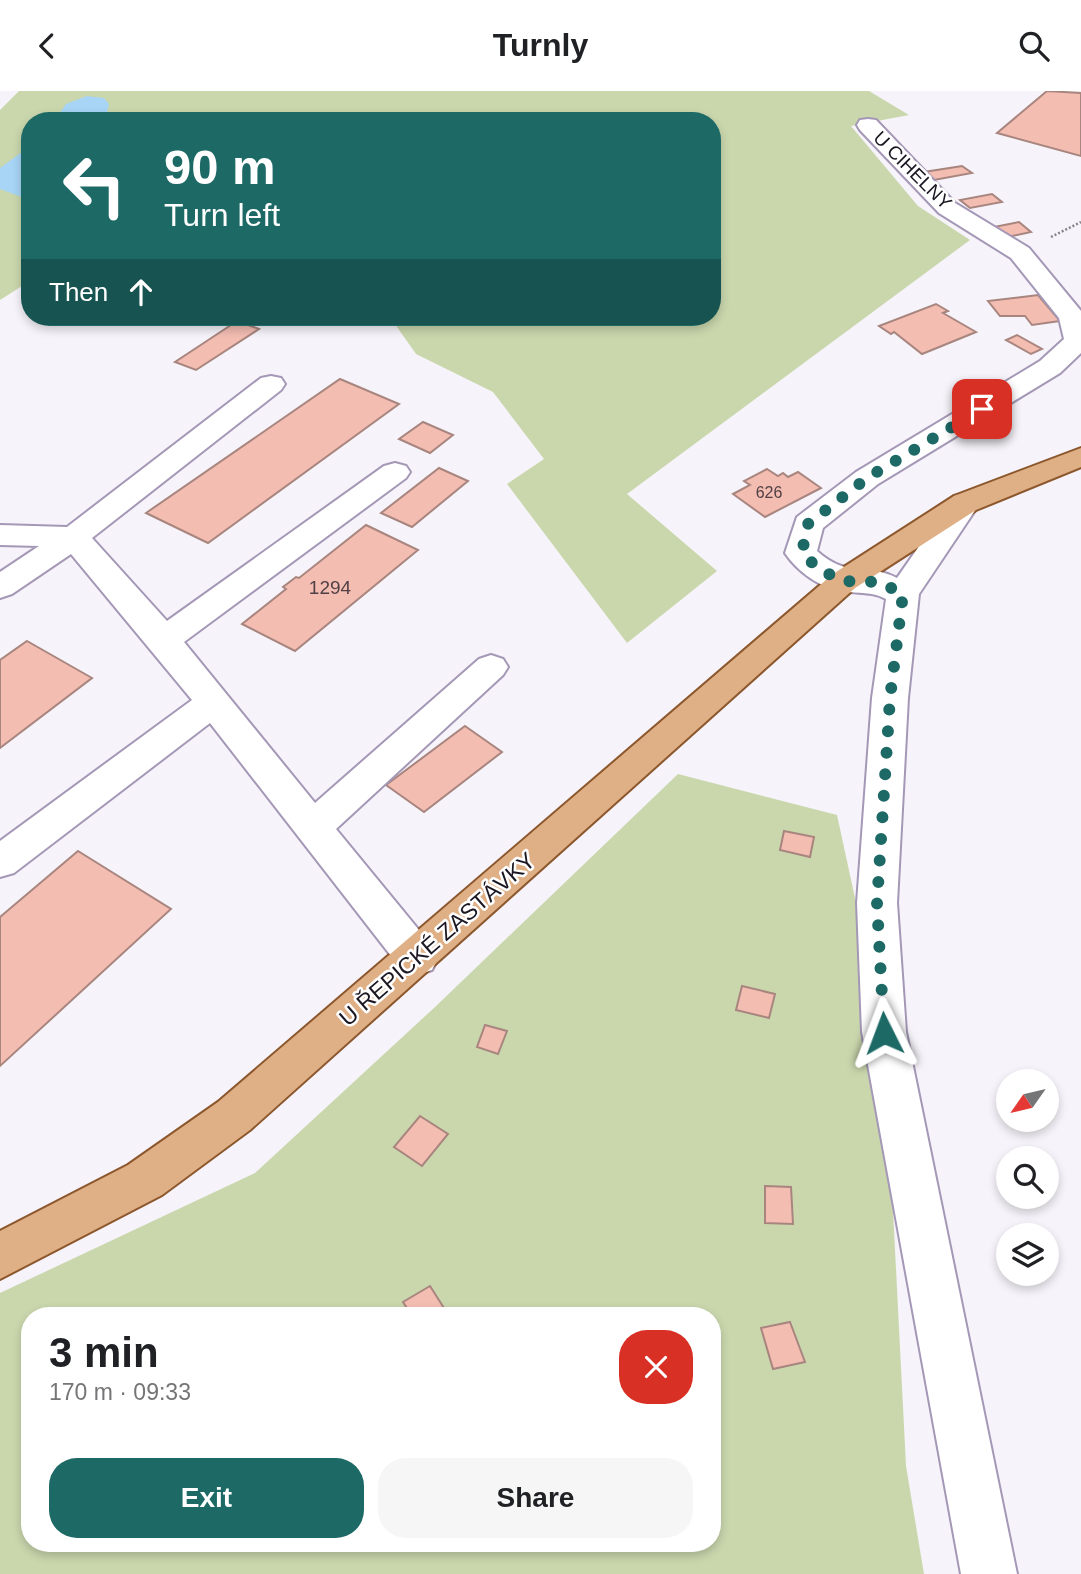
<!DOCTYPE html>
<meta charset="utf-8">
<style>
:root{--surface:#fff;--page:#f6f6f6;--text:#202124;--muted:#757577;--accent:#1d6966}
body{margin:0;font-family:Arial,sans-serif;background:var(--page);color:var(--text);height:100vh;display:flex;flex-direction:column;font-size:26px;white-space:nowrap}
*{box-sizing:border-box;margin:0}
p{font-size:23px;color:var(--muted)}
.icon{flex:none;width:38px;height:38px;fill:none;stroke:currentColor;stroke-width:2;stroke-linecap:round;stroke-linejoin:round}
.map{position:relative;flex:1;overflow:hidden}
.side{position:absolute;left:21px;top:1216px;width:700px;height:245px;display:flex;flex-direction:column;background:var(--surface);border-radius:28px;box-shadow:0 4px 10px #0003}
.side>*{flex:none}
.banner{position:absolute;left:21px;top:21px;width:700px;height:214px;border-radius:28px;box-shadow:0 4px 10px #0003;background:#1d6966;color:#fff;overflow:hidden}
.needle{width:46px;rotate:236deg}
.tools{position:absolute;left:996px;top:978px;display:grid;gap:14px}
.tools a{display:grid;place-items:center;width:63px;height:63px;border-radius:50%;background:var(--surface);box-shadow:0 4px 10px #0003;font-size:35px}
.pin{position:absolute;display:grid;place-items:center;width:60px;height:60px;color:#fff;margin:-30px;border-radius:14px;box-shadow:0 4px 10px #0006}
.me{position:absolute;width:77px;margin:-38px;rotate:357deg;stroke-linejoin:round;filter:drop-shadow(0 0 5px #0008)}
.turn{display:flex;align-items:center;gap:24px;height:147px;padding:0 28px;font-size:32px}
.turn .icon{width:91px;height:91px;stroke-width:2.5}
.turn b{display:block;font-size:49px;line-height:60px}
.then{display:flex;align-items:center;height:66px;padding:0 28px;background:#0003;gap:14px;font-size:26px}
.round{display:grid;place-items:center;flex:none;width:74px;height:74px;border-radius:28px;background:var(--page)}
.summary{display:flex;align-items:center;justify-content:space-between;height:119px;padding:0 28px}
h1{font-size:42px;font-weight:800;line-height:52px}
.action{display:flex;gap:14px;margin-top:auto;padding:14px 28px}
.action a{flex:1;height:80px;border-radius:28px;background:var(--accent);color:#fff;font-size:28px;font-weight:800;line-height:80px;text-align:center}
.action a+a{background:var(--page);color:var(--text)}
header{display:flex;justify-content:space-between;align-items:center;height:91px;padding:0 28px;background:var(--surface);font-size:32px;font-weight:800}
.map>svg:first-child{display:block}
.green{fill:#cad7ad;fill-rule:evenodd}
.water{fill:#a8d5f5}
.building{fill:#f3bdb2;stroke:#a8857e;stroke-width:2}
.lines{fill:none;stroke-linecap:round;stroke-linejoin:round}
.minor-casing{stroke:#a498b6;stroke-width:4}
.major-casing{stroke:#8c572d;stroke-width:4}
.path{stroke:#86838b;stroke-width:2.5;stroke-dasharray:2 2;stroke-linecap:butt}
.minor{fill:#fff;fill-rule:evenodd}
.major{fill:#dfaf85;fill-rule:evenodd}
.route{stroke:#1d6966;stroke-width:12;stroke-dasharray:0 21.6}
.labels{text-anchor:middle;stroke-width:5;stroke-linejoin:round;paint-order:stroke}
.far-number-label{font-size:16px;fill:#514046}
.far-street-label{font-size:19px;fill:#1b1722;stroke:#fff}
.number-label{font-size:19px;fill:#514046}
.street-label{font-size:23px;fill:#1b1722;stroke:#fff}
</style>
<header><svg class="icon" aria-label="back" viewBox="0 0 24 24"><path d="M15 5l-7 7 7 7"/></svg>Turnly<svg class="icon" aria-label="search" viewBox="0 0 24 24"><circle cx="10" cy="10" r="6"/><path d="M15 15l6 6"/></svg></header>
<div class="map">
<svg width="1081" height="1483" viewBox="0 0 1081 1483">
<rect width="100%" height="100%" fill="#f6f4fa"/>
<g class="green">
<path d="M19,0H869L909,24L851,35L918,115L970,149L627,403L717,480L627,552L507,393L544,368L493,301L416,263L390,226H712V30H30V190L0,209V19Z"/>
<path d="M678,683L837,724L884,941L906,1375L924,1483H0V1202L255,1082L435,916ZM30,1225H712V1452H30Z"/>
</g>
<g class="water">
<path d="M87,5L104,7L109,13L105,30H54L66,13Z"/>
<path d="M30,55V107L27,108L0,98V77Z"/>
</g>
<g class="building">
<path d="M1047,0L1081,2V65L997,42Z"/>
<path d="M962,75L972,82L934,89L924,81Z"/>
<path d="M992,103L1002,111L970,117L960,109Z"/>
<path d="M1019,131L1031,141L1008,146L994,136Z"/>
<path d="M1038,204L1060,230L1032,234L1025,225H1000L988,210Z"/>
<path d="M936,213L948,220L943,222L976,241L922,263L894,241L891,243L879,235Z"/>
<path d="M237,230L259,238L196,279L175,271Z"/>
<path d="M1017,244L1042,258L1031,263L1006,249Z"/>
<path d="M340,288L399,313L208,452L146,422Z"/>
<path d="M423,331L453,344L430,362L399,348Z"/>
<path d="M439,377L468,390L412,436L381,422Z"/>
<path d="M767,378L778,385L783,382L788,386L798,381L821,397L765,426L733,403L750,394L744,390Z"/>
<path d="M366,434L418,459L295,560L242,533L286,498L283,496L296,486L299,487Z"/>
<path d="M27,550L92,587L0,657V569Z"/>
<path d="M465,635L502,661L424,721L386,694Z"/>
<path d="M784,740L814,746L810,766L780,759Z"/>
<path d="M78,760L171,818L0,975V826Z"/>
<path d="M742,895L775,903L769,927L736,919Z"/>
<path d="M485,934L507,940L498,963L477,956Z"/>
<path d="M420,1025L448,1043L422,1075L394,1056Z"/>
<path d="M765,1095L791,1096L793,1133L765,1132Z"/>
<path d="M430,1195L449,1225H412L403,1211Z"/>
<path d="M790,1231L805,1271L773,1278L761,1237Z"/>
</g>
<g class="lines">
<defs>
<g id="minor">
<path d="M868,28L876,29L955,112L1029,157L1081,220V262L1060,282L878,393L823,437L817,460C848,488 866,471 897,487L954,405L965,403L976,405L980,412L919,503L908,607L897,812L906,941L1017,1483H961L862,941L857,812L872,607L886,508C871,500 859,503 843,500C820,497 798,481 785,462L797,426L856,381L1040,270L1064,248L1059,227L1011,167L939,122L860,39L857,34L860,29Z"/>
<path d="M271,285L281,287L285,293L281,299L92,447L167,530L384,375L395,372L406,375L410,381L406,387L184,551L315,712L479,568L491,564L503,568L508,576L503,584L336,738L432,855L438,867L432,879L417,884L402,879L210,632L14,782L0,786V750L192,609L71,463L12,503L0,507V481L39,455L0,454V434L67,436L261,287Z"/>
</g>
<path id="major" d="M1081,357V376L976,419L855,497L250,1039L162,1104L0,1188V1140L128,1074L218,1011L833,483L954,405Z"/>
</defs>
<use href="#minor" class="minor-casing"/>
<use href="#major" class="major-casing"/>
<path class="path" d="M1051,146L1081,131"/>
<use href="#minor" class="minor"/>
<use href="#major" class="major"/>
</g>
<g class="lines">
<path class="route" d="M884,942L877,812L890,607L903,503L879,491L844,490L818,478L802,461L808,433L867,387L982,318"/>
</g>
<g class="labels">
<g class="far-number-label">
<text x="769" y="407">626</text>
</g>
<g class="far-street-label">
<text transform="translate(913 79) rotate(45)" y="7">U CIHELNY</text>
</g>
<g class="number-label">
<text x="330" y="503">1294</text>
</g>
<g class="street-label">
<text transform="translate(437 848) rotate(-41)" y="8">U ŘEPICKÉ ZASTÁVKY</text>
</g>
</g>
</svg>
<div class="tools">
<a><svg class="needle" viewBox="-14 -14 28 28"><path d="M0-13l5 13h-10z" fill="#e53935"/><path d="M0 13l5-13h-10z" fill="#757577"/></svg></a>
<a><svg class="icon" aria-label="search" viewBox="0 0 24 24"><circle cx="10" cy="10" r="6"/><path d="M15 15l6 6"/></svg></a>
<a><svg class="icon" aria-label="layers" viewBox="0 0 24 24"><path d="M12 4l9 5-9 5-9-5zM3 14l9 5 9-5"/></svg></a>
</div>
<div class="pin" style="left:982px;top:318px;background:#d93025"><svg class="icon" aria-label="arrive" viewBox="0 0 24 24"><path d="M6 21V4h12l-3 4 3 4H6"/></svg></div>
<svg class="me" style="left:884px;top:942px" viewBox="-20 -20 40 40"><path d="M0-17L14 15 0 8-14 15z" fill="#1d6966" stroke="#fff" stroke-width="4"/></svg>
<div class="banner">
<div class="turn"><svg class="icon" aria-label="left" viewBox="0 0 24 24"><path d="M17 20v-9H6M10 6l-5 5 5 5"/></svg><div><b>90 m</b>Turn left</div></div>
<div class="then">Then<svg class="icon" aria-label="ahead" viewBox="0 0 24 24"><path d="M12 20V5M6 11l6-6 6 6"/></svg></div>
</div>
<section class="side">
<div class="summary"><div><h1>3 min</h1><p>170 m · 09:33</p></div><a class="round" style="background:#d93025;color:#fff"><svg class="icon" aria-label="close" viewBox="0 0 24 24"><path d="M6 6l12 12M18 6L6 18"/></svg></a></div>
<div class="action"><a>Exit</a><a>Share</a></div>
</section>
</div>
